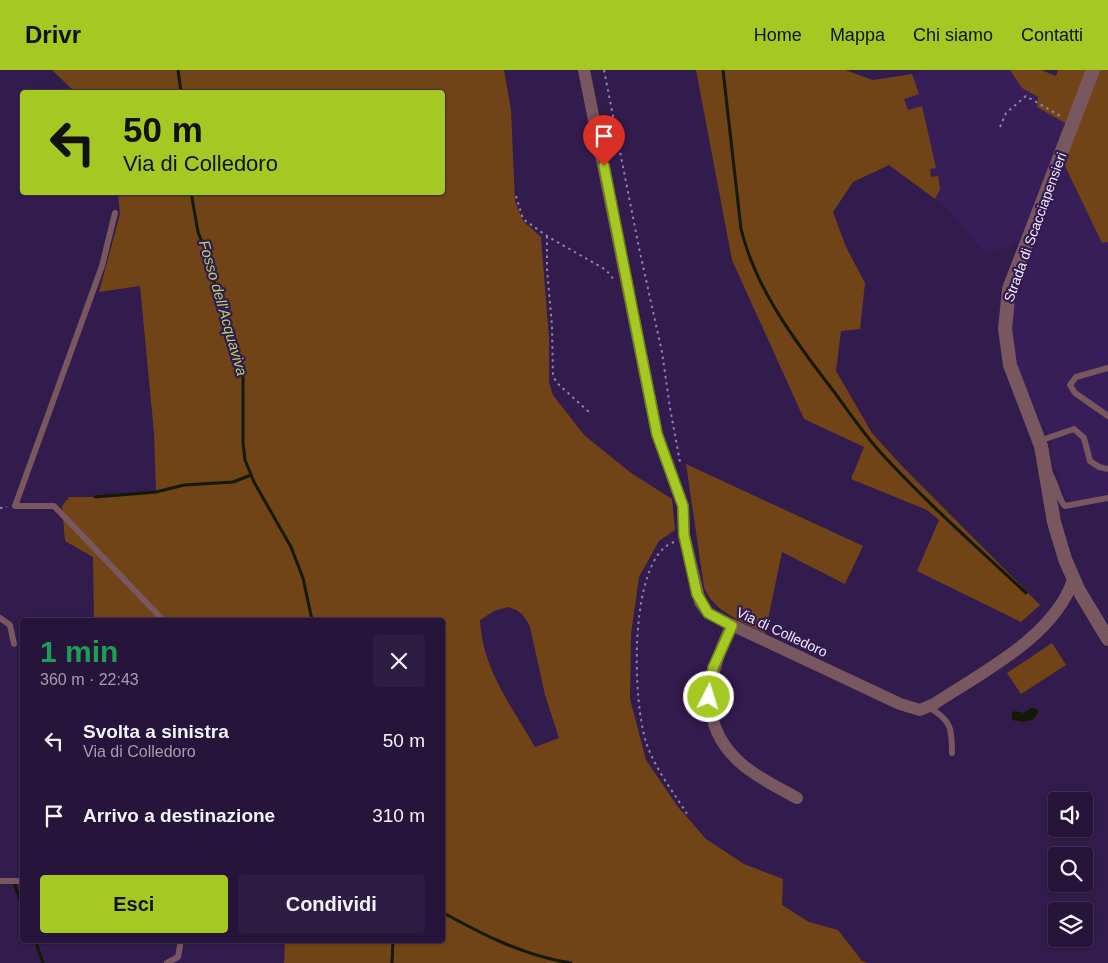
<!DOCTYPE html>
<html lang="it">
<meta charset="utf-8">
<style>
:root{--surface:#26143a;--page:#2e1d42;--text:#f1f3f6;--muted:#a49eaf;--line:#423354;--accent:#a5c823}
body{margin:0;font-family:Helvetica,sans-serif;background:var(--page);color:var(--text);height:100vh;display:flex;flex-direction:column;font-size:19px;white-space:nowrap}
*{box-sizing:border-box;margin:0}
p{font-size:16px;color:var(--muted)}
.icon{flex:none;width:28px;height:28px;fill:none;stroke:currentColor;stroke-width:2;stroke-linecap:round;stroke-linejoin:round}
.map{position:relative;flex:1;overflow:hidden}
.details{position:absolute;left:20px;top:548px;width:425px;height:325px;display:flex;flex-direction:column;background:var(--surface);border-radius:5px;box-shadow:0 1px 4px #0004,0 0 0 1px var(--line)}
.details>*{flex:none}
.guide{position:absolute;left:20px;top:20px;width:425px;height:105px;border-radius:5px;box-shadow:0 1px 4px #0004,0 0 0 1px var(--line);background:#a5c823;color:#111;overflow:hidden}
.buttons{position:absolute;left:1048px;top:722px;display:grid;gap:10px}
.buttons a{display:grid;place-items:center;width:45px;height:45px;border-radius:5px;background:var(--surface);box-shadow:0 1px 4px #0004,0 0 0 1px var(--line);font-size:25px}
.pin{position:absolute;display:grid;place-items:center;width:42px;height:42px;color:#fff;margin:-51px -21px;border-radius:50% 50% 50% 0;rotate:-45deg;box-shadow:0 0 5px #0007}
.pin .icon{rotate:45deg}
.me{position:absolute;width:55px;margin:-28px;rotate:5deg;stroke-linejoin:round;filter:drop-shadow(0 0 4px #0008)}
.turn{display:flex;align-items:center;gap:18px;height:105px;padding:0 20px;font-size:22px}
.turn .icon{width:65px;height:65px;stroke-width:2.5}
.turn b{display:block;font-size:35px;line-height:42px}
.round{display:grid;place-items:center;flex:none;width:52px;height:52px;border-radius:5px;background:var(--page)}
.headline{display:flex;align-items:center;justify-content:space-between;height:85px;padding:0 20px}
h1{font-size:30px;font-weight:700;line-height:38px;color:#1e9e55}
.action{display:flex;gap:10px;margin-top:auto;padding:10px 20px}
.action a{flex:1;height:58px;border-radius:5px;background:var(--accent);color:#111;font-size:20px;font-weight:700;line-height:58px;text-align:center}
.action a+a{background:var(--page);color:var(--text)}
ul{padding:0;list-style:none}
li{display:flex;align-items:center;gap:15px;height:75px;padding:0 20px}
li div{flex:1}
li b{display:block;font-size:19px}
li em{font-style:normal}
header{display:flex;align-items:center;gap:30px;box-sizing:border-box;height:70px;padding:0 25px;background:var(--accent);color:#111}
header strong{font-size:24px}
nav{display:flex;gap:28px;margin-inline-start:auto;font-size:18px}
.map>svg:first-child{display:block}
.built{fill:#381e58}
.green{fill:#714418;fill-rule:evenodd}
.water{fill:#131903}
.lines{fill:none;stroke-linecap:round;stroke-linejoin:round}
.stream{stroke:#131903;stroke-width:3}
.path{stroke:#9283a6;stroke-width:2;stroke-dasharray:2.5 4;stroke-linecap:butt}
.service{stroke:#78575f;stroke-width:6}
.minor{stroke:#78575f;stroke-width:12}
.tertiary{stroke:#78575f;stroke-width:14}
.route-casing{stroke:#6b8217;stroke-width:12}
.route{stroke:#a5c823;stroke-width:9}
.labels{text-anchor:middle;stroke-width:4.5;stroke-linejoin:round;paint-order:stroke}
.street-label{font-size:14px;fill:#f1eafe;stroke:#321b4d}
.water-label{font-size:15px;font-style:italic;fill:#b6d16b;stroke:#321b4d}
</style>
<header>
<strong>Drivr</strong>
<nav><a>Home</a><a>Mappa</a><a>Chi siamo</a><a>Contatti</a></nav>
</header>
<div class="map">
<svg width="1108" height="893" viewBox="0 0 1108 893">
<rect width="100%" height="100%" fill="#321b4d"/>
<g class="built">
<path d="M928,0H1010L1022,18L1038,27L1037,37L1065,53L1021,169L1011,176L989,183L984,182L948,139L935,129L940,119L931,107L930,99L936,98L922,36L908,40L904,29L919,24L912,4Z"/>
<path d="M1063,92L1102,173L1108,172V425L1068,432L1051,388L1050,377L1052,374L1046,358L1042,355L1021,307L1011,268L1012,222L1022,221L1020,208Z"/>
</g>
<g class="green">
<path d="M52,0H504L511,40L515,131L523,151L541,167L549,269V312L553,325L584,365L631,403L672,429L675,460L659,471L639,507L631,564L630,629L646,690L678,737L706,769L744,794L783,809L782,835L809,852L838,860L862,891L867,893H284L285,870H442V550H94L93,487L65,471L62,436L69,427H95L156,421L154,363L140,216L99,222L120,144L118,123L442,122V22H84L73,20ZM508,537C520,540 525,546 530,557L545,625L559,668L535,677C512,637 482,598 480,550L494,541Z"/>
<path d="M696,0H845L873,10L912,4L919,24L904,29L908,40L922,36L936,98L930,99L931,107L938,106L940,119L935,129L889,95L853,112L833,142L846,177L865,213L860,259L841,261L836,301L872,363L901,395L1040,535L1021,552L917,501L939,450L927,440L851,409L864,377L804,349L732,190Z"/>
<path d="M1010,0H1041L1056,6L1058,0H1087L1065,53L1037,37L1038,27L1022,18Z"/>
<path d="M1098,0H1108V172L1102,173L1063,92Z"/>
<path d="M686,394L863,476L845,514L782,482L765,564C744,552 713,542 704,517Z"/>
<path d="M1052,573L1066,595L1021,624L1007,603Z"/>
</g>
<path class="water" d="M1031,638L1037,639L1038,642L1034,649L1024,652L1012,650V643L1015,641L1024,643Z"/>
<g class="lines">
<g class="stream">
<path d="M178,0L181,22"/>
<path d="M723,0L741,159C755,216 790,264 825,310C844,334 860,360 881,383C926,432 977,477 1026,523"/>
<path d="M191,122L198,162L212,197L216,225L223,247L233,263L243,303V373L245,390L254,412L291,477L303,508L312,550"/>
<path d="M95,427L156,422L184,415L233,412L251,405"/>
<path d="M14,813L22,835"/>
<path d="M442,842C483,865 525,886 571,893"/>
<path d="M35,870L43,893"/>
<path d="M392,893L393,870"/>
</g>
<g class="path">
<path d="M604,0L639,178L662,282L670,338L680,392"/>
<path d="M1000,57L1006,43L1026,26L1062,47"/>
<path d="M516,126L523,149L547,166L606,200L615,211"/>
<path d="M547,166V199L552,256L553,306L557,313L589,342"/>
<path d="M0,438L7,437"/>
<path d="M674,472C670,474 665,476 662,480C630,513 633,630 646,672C655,699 674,723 689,747"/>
</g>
<g class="service">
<path d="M115,143L102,196L15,436H54L163,550"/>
<path d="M1108,298L1076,307L1070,315L1075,323L1108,346"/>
<path d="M1039,371L1074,359L1084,368L1090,391L1099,397L1108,399"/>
<path d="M1048,401C1057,412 1058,430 1065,436L1108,428"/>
<path d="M0,548L10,555L14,574"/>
<path d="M929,637C951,651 952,657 952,683"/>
<path d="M0,811H22"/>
<path d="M167,893L178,887L181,870"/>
</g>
<g class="minor">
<path d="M584,0L657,364L683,436L684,465L700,532L708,543L732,555L900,634L920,640L934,634C982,602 1054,567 1073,510"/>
<path d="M732,555C707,605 695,655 744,696C760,709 779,718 797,728"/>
</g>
<path class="tertiary" d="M1093,0L1009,219L1005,259L1010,295L1041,376L1054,452L1065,489L1078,519L1108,569"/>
</g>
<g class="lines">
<defs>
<path id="route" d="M604,96L657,364L683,436L684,465L697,524L708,543L732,556L713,598L709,627"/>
</defs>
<use href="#route" class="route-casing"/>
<use href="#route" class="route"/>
</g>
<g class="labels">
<g class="street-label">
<text transform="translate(1035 157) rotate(-70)" y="5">Strada di Scacciapensieri</text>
<text transform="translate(782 562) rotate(25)" y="5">Via di Colledoro</text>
</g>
<g class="water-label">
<text transform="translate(223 238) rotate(74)" y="5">Fosso dell'Acquaviva</text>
</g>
</g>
</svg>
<div class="buttons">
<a><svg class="icon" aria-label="sound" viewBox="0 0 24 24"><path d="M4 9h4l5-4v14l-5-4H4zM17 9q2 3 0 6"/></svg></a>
<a><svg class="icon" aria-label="search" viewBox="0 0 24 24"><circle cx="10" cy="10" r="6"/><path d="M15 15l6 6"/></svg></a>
<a><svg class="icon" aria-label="layers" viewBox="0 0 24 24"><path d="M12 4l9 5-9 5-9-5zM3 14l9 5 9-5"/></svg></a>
</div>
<div class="pin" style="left:604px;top:96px;background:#d93025"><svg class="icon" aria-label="arrive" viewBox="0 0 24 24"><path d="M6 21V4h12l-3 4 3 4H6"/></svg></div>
<svg class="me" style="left:709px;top:627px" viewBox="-20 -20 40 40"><circle r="17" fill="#a5c823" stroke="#fff" stroke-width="3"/><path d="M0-11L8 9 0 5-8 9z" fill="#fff"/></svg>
<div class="guide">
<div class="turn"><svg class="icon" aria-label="left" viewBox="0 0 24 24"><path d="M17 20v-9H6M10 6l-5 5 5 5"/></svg><div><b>50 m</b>Via di Colledoro</div></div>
</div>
<section class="details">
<div class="headline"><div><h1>1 min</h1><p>360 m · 22:43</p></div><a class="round"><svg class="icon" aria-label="close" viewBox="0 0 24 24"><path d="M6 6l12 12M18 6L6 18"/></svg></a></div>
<ul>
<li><svg class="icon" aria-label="left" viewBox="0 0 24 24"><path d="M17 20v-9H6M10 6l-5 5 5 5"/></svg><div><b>Svolta a sinistra</b><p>Via di Colledoro</p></div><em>50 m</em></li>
<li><svg class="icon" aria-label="arrive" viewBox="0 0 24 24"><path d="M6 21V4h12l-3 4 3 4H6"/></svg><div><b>Arrivo a destinazione</b></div><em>310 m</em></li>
</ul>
<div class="action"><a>Esci</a><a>Condividi</a></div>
</section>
</div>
